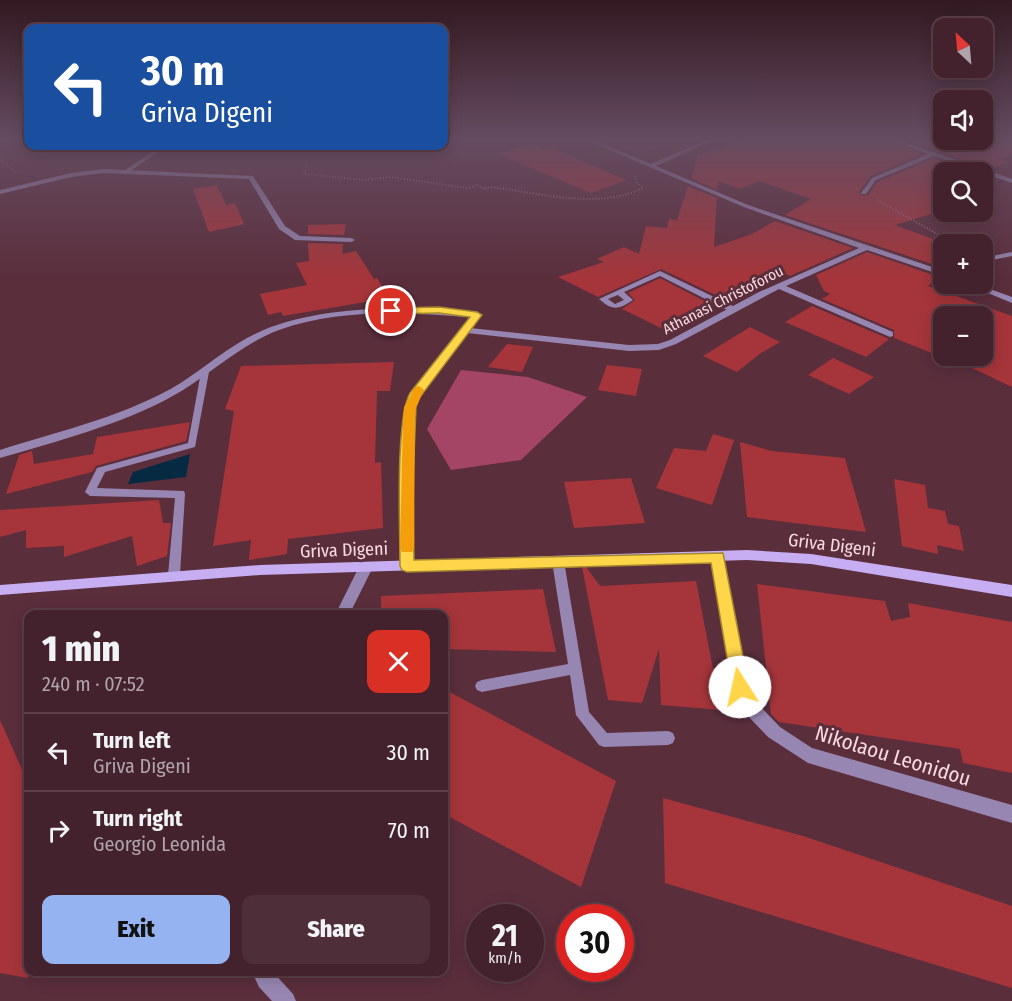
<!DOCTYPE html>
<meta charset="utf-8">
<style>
:root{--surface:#44222d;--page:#4e2f39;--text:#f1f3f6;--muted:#afa4aa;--line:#5c3f49;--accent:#95b2f1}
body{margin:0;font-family:"Fira Sans Condensed",sans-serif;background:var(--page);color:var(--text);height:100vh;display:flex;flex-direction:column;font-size:22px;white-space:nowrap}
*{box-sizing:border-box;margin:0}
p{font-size:20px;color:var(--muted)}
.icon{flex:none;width:33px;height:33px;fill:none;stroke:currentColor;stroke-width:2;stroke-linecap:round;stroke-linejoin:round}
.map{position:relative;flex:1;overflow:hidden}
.details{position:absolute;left:24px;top:610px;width:424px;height:366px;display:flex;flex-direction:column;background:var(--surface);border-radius:12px;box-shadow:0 3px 15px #0003,0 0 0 2px var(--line)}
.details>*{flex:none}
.top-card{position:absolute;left:24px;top:24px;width:424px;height:126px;border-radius:12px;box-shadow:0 3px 15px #0003,0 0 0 2px var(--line);background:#1a4fa0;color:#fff;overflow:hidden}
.needle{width:39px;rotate:334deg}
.tools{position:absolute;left:933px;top:18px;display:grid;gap:12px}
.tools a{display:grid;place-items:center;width:60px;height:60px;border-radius:12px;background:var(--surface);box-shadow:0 3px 15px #0003,0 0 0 2px var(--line);font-size:30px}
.speed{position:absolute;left:466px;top:904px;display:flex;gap:12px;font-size:30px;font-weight:700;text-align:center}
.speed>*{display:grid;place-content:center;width:78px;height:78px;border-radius:50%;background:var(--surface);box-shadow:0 3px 15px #0003,0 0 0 2px var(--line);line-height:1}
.speed small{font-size:15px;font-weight:400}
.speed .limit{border:9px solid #d22;background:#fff;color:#111}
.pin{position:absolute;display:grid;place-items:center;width:51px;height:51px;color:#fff;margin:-26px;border:3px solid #fff;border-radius:50%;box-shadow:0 2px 6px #0007}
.me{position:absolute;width:66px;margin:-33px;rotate:350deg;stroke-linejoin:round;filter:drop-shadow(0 0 4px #0008)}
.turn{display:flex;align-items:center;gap:21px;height:126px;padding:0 18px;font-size:27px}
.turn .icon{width:78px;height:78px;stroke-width:2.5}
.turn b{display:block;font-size:42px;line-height:51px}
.round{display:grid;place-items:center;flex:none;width:63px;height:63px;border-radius:12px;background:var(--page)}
.overview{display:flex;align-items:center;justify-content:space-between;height:102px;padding:0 18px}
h1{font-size:36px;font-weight:800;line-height:45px}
.action{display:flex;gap:12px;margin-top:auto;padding:12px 18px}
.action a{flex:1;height:69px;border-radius:12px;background:var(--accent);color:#111;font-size:24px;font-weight:800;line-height:69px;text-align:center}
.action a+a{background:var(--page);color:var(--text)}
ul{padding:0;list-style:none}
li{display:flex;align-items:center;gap:18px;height:78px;padding:0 18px;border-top:2px solid var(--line)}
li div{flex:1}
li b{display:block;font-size:22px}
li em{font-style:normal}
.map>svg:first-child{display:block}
.built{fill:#6b3747}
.green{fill:#a54565}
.water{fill:#052a41}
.building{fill:#a5353a;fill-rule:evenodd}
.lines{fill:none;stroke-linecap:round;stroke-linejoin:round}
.path-far1{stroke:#9a737e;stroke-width:2;stroke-dasharray:1 2;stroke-linecap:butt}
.path{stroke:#9a737e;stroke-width:3;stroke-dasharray:1 3;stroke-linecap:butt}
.lane{fill:#9686b1;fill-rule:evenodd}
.street{fill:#9686b1;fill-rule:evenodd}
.secondary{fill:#c7adf2;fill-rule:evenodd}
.route{fill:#ffd54a;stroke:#a68a30;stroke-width:1.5}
.slow{fill:#f59e0b}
.labels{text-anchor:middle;stroke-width:6;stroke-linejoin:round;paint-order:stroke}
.far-street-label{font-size:15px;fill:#f9dbe2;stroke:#5b2e3c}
.street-label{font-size:18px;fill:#f9dbe2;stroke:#5b2e3c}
.near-street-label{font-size:21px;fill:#f9dbe2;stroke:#5b2e3c}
</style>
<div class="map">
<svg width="1012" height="1001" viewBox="0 0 1012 1001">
<rect width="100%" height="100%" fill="#5b2e3c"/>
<path class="built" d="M591,138H683L650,151H634Z"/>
<path class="green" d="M461,370L528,377L587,397L521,460L451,470L427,429Z"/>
<path class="water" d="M190,454L186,477L128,484L133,472Z"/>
<g class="building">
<path d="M751,138H882L922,154L871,176L859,192L862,196L868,195L877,182L934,158L975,172H944V210L895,225L944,243V268L785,215L811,199L759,181L740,189L718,181L717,190L691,178L698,155Z"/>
<path d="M900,138H1012V153L997,159L1008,162L989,169Z"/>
<path d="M531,144L545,150L552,148L627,180L591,193L498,154Z"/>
<path d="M217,185L226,205L235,203L244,224L209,232L193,189Z"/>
<path d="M688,186L717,198L714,247L752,234L775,221L853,248L790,276L783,273L728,301L661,269L598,297L558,277L604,262L597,259L624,247L639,254L646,226L667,228L669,219L677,220Z"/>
<path d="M346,224L344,235L308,234V225Z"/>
<path d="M308,243L343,244L342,254L356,251L374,279L377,278L389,298L283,316L281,312L268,315L260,294L307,285L296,263L309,261Z"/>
<path d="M867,252L939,277L928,286L1012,316V387L949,357L947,359L894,338V330L822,299L830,294L824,291L816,275ZM944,316H982V356H944Z"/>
<path d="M660,278L716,307L661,328L622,309L635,300L628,293Z"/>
<path d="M812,306L889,339L866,357L785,322Z"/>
<path d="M750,327L780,342L761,353L737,372L703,356Z"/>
<path d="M507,344L533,347L522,372L488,367Z"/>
<path d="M833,358L874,377L849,394L808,375Z"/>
<path d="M394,362L390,391H377L375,463L381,462L383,528L288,539L287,554L249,560L251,540L213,546L234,411L225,409L241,366Z"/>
<path d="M607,365L642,369L636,396L598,390Z"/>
<path d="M190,422L186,441L96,466L92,472L6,494L19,455L32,451L34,464L93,454L97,437Z"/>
<path d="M713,434L734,440L712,505L656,488L674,448L706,451Z"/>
<path d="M740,442L772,451L845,458L866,532L747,517Z"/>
<path d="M631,478L645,523L574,528L564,482Z"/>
<path d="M894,479L925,485L928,508L945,511L948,524L959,526L964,551L937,545L938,554L902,546Z"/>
<path d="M159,500L163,523H171L167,556L137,566L132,536L64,557V546L26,548V530L0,537V510Z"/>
<path d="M582,567H586L600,586L696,581L721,710L661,705L659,649L642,703L608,700Z"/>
<path d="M757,584L885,601L891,621L910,617L908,603L1012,622V773L963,763L960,749L779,722L771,714Z"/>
<path d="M543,589L556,652L444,649V615H381V596Z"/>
<path d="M444,689L616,781L581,887L444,814Z"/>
<path d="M0,720L28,783V978L0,973Z"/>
<path d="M663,798L803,836L1012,906V988L665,883Z"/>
</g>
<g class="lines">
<g class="path-far1">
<path d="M0,159L16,173"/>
<path d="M307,167L304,174L364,180L391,177L467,188L478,185L484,189L491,187C539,193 598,210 643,188L637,183L635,176"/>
<path d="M877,200L941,236"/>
</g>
<path class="path" d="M938,235L954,244"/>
<g class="lane">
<path d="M161,146H167L129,172H125V170Z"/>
<path d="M660,271L737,308L738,310L731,312L660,276L624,292L633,300C618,310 613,311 599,299ZM618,295L624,300L615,304L608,299Z"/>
<path d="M205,369L209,372L195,447L105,472L97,488L184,491L185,494L180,575L178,578L174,580L170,578L168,575L175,498L90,496L85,492L97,468L188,443L201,372Z"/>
<path d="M558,557L562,558L564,561L589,712L607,733L668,731L673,733L675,738L673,743L668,745L604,747L599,745L576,715L570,675L482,692L477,690L475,686L477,682L482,680L568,664L552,561L554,558Z"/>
</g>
<g class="street">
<path d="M581,138H589L651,164L710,138H718L656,166L748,205L944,271V276L867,250L786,286L893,332V336L890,337L779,289L676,344L659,350L629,351L467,333L419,396L415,407L413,479L414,566L412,570L407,571L402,570L400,566L401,479L405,407L410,394L465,323H471L472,325L470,328L629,345L658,344L670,340L759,292L859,248L744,207Z"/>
<path d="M884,138H893L1012,179V183L934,156L876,180L866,194H862L861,193L872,178L928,154Z"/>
<path d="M104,169L253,176L285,226L300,236L351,238L355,240L351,242L295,240L279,229L249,179L104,173L71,177L0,194V190L71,173Z"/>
<path d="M1012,252V256L982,262V258Z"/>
<path d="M966,284H976L1012,297V303Z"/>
<path d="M393,308C411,309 468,306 481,315L477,318C413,312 341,308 279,330C239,345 208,377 171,397C122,424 55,442 0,458V450C53,433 109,420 159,395C191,380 216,355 247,338C291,314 344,310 393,308Z"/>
<path d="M718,552L723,553L724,557L747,686L758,704L780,727L812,748L1012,805V823L808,763L768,737L746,714L732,687L712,557L713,553Z"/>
<path d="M366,562L371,563L373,567L349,615H335L361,563Z"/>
<path d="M252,972H273L293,994L296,1001H272L259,987Z"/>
</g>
<path class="secondary" d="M747,550L811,554L1012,585V597L811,564L747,560L260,575L0,595V585L260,565Z"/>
</g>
<linearGradient id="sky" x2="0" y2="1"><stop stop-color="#321921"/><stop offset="0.5" stop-color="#664c61"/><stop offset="1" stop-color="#664c61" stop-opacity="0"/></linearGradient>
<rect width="1012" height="278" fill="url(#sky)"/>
<path class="route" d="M439,307L477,312L482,315L420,397L416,407L413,479L414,560L723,553L749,687L747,693L740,695L734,693L732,687L711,563L407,572L402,570L400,566C400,530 395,420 410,393L470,317L439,313L391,314L386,311L391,308Z"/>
<path class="slow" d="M419,386L424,390L416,407L415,418L414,548L412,552H402L400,548L403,418L404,407L415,387Z"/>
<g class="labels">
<g class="far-street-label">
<text transform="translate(723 300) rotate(-27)" y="5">Athanasi Christoforou</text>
</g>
<g class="street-label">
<text transform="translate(832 545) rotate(7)" y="6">Griva Digeni</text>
<text transform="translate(344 550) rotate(-2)" y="6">Griva Digeni</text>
</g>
<g class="near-street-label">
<text transform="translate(893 756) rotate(17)" y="7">Nikolaou Leonidou</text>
</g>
</g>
</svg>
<div class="tools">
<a><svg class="needle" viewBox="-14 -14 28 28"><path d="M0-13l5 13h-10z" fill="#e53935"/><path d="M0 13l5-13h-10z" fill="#afa4aa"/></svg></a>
<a><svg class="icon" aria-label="sound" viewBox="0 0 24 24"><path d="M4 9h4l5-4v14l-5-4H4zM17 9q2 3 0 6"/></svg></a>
<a><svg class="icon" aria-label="search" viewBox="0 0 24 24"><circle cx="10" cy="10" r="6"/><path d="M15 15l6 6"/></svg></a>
<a>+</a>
<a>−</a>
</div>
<div class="speed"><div>21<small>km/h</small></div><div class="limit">30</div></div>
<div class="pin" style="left:391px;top:311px;background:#d93025"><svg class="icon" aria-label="arrive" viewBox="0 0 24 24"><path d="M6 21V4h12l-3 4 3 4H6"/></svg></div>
<svg class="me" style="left:740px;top:687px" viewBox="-20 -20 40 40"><circle r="19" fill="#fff"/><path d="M0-13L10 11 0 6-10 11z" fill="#ffd54a"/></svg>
<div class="top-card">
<div class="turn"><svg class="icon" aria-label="left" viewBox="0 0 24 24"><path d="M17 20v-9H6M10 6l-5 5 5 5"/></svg><div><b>30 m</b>Griva Digeni</div></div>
</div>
<section class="details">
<div class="overview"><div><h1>1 min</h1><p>240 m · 07:52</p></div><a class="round" style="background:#d93025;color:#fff"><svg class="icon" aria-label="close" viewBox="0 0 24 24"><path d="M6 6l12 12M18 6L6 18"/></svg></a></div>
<ul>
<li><svg class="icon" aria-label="left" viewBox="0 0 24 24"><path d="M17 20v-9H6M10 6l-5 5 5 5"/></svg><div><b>Turn left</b><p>Griva Digeni</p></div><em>30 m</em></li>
<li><svg class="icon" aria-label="right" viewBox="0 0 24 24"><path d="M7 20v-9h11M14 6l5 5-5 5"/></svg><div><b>Turn right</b><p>Georgio Leonida</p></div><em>70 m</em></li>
</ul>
<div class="action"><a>Exit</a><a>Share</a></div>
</section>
</div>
